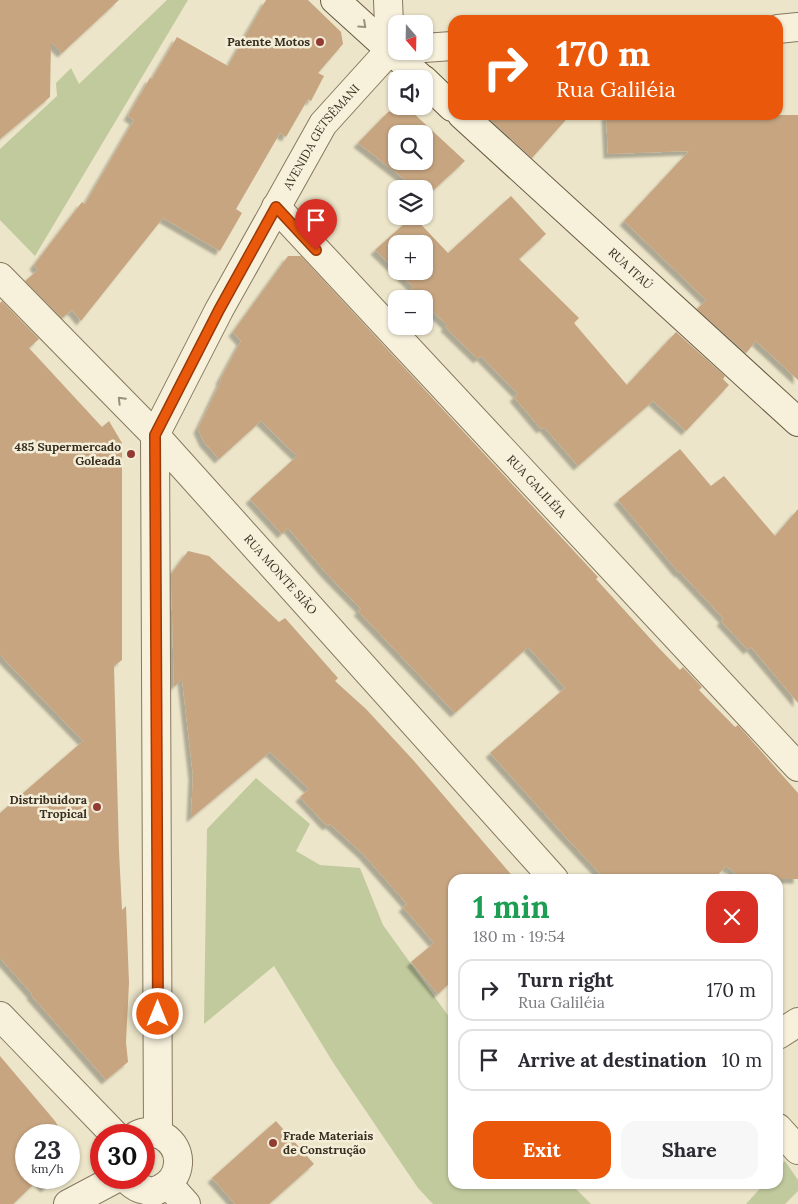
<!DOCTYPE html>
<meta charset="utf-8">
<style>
:root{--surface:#fff;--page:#f7f7f7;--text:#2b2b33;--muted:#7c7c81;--line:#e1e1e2;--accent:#ea580c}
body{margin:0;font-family:Lora,serif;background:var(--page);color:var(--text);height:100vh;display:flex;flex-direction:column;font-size:19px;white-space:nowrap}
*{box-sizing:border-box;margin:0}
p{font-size:16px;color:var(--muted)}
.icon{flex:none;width:28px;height:28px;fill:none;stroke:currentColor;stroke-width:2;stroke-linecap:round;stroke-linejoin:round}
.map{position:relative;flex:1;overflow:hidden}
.panel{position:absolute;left:448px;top:874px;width:335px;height:315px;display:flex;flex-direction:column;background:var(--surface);border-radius:15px;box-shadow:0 1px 4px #0004}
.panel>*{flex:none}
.banner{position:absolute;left:448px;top:15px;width:335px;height:105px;border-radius:15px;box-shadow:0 1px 4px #0004;background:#ea580c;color:#fff;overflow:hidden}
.needle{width:32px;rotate:160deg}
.tools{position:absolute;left:388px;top:15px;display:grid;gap:10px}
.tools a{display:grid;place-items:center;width:45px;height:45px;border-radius:10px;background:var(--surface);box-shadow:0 1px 4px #0004;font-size:25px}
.speed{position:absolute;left:15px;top:1124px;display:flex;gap:10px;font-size:25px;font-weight:700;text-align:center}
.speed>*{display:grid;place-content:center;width:65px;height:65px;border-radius:50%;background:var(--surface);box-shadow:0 1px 4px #0004;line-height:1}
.speed small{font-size:12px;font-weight:400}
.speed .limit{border:8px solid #d22;background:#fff;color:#111}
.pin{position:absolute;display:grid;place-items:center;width:42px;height:42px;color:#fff;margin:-51px -21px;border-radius:50% 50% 50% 0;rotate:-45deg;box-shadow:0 0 5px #0007}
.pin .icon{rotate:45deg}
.me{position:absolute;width:55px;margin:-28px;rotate:0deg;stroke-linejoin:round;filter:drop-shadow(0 0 4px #0008)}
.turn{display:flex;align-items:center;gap:18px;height:105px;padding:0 25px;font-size:22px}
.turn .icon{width:65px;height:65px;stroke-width:2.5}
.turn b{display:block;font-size:35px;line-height:42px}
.round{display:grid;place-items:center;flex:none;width:52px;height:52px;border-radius:15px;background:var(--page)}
.overview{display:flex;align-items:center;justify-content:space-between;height:85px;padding:0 25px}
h1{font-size:30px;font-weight:700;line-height:38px;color:#1e9e55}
.action{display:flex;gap:10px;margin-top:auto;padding:10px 25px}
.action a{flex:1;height:58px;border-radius:15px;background:var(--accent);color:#fff;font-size:20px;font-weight:700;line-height:58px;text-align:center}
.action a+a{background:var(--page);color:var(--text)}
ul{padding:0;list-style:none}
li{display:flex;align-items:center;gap:15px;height:62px;margin:0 10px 8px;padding:0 15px;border:2px solid var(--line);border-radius:15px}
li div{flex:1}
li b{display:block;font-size:19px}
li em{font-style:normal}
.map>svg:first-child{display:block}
.green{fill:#c0ca9d}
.building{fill:#c7a581;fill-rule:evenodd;filter:url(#shadow)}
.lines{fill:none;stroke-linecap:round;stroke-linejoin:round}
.street-casing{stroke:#87785f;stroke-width:30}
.secondary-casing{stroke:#695942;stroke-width:30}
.street{stroke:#f7f1dc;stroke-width:28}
.secondary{stroke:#f7f1dc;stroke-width:28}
.oneway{stroke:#98907e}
.route-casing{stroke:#983908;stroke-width:12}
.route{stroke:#ea580c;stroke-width:9}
.poi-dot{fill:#923b33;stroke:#f4eed8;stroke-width:2}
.labels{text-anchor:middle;stroke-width:5;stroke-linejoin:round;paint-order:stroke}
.poi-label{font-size:12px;font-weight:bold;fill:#392f21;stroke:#f4eed8;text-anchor:end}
.street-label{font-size:12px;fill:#392f21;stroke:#f4eed8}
</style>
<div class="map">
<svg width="798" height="1204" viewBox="0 0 798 1204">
<defs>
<filter id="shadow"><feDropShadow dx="-4.5" dy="4.5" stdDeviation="1" flood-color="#0004"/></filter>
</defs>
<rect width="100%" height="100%" fill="#ece5c9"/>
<g class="green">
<path d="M167,0H188L35,256L0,220V149L57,96L56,83L71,68L79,84Z"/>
<path d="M256,778L310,824L296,851L320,865L360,868L383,925L452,1021V1184H571L591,1204H433L418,1188L334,1064L274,966L204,1024L207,829Z"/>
<path d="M785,1161L798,1180V1191L785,1204H746L764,1184H778V1169Z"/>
</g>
<g class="building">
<path d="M0,0H119L62,53L51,42L50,97L0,139Z"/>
<path d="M266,0H308L341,32L343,44L318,73L324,76L311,101L308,99L286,137L280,133L236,209L242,213L220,251L163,218L81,321L72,310L62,318L25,281L38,270L34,265L82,202L85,204L134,120L128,116L150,78L152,79L177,37L228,66Z"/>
<path d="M402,108L410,110L465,161L427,196L424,194V189H417L358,143L388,112ZM396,134H424V161H396Z"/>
<path d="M485,115H570L532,158Z"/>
<path d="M606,115H798V380L756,341L746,353L697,309L706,300L624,221L689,151L608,154Z"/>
<path d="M511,196L546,234L519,259L579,318L574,323L627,385L676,332L725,376L723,379L729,385L686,431L653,401L578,466L544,427L541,429L514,397L518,394L481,356L478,359L445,327L447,325L424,303V299H419L410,290L413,287L375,250L413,216L448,253ZM396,244H424V271H396Z"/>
<path d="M288,256H301L598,577L596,579L657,646L680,670L683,667L702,687L699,690L735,727L738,725L798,793V879H740L730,868L729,869L726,866L714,879H605L561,832L490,753L565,688L528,647L455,713L358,611L361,609L326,573L288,528L282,534L250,499L297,456L261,421L219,459L204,442L198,429L221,381L220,380L241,341L233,332Z"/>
<path d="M2,301L39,339L29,348L102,427L109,421L122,443V660L114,666L119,851L122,910L126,906L129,983L126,1042L128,1062L106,1080L31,995L32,994L0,958V813L83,741L0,655V303Z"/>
<path d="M680,449L711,486L724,476L775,536L798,509V703L751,647L748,650L721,621L724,619L680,572L679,573L618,500Z"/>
<path d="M188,551L209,556L279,622L285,618L338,678L335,681L366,709L414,761L515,879H452V981L438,994L411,962L434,943L403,907L407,904L363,854L330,824L327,826L300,797L309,789L270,752L191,818L193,775L182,679L174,687L171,574Z"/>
<path d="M0,1056L55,1121L63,1135H26V1178H56L45,1188L38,1180L13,1204H0Z"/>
<path d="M276,1121L314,1164L269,1204H235L212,1178Z"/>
<path d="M69,1146L76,1159L69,1166Z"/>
</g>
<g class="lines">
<defs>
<g id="street">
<path d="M388,0L390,50"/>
<path d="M778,29L798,27"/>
<path d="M424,48L452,46"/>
<path id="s1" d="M276,207L798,767"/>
<path id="s2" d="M0,277L155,435L554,879"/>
<path d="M0,1016L115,1135"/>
<path d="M778,1035L798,1022"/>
<path d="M778,1128L798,1150"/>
<path id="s3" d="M158,1134L155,435L219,310L323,124L390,50"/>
<path d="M126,1178C130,1183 135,1187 141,1189C144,1189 150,1192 153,1192C155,1192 157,1190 160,1189C182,1179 185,1149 163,1136C156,1131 145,1131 137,1135"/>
<path d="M169,1185L186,1204"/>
<path d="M68,1204L117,1178"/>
</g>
<g id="secondary">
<path d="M335,0L422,79"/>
<path d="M424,80L452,107"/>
<path id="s4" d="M462,115L798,422"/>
</g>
</defs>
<use href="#street" class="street-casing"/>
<use href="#secondary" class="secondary-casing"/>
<use href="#street" class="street"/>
<use href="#secondary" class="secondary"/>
</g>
<defs><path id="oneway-chevron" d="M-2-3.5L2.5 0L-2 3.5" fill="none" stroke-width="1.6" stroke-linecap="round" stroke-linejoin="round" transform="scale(1.25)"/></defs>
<g class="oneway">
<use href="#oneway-chevron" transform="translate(363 25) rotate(42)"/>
<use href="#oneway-chevron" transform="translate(121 400) rotate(-135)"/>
</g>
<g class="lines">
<defs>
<path id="route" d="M158,1014L155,435L219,310L276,207L316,250"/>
</defs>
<use href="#route" class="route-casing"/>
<use href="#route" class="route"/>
</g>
<g class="poi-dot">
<circle cx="320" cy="42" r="5"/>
<circle cx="131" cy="454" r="5"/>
<circle cx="97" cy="807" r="5"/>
<circle cx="273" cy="1143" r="5"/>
</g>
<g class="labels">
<g class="poi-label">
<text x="310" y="46">Patente Motos</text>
<text x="121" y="451">485 Supermercado<tspan x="121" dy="14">Goleada</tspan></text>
<text x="87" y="804">Distribuidora<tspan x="87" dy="14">Tropical</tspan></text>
<text x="283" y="1140" text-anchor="start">Frade Materiais<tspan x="283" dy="14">de Construção</tspan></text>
</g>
<g class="street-label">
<text dy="4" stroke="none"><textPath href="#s3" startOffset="1041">AVENIDA GETSÊMANI</textPath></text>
<text dy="4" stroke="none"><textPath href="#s4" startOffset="228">RUA ITAÚ</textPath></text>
<text dy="4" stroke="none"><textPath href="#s1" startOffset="382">RUA GALILÉIA</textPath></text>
<text dy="4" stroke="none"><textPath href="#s2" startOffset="409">RUA MONTE SIÃO</textPath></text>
</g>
</g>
</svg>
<div class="tools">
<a><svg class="needle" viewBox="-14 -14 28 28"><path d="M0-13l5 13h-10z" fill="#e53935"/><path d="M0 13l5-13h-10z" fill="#7c7c81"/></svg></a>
<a><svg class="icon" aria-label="sound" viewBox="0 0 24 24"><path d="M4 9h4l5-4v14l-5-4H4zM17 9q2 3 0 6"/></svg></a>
<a><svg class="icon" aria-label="search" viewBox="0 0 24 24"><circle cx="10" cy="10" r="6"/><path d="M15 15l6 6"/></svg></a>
<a><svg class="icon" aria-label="layers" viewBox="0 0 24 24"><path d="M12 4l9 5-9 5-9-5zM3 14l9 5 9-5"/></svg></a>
<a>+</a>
<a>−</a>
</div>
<div class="speed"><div>23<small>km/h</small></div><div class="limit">30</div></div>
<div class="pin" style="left:316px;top:250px;background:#d93025"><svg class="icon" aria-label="arrive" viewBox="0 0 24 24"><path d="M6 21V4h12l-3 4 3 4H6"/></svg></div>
<svg class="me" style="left:158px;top:1014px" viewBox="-20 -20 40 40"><circle r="17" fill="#ea580c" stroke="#fff" stroke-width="3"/><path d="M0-11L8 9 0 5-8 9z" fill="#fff"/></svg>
<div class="banner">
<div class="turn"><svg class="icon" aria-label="right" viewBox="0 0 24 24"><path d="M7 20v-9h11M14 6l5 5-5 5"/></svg><div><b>170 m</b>Rua Galiléia</div></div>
</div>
<section class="panel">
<div class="overview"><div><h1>1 min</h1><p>180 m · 19:54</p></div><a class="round" style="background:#d93025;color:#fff"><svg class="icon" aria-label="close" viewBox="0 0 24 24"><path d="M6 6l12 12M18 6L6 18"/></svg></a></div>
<ul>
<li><svg class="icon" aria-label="right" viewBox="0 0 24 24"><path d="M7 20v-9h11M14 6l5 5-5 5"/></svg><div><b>Turn right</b><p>Rua Galiléia</p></div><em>170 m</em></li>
<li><svg class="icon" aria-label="arrive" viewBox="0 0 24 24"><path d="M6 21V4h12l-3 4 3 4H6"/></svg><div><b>Arrive at destination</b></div><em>10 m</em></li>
</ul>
<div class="action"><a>Exit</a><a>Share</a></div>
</section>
</div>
